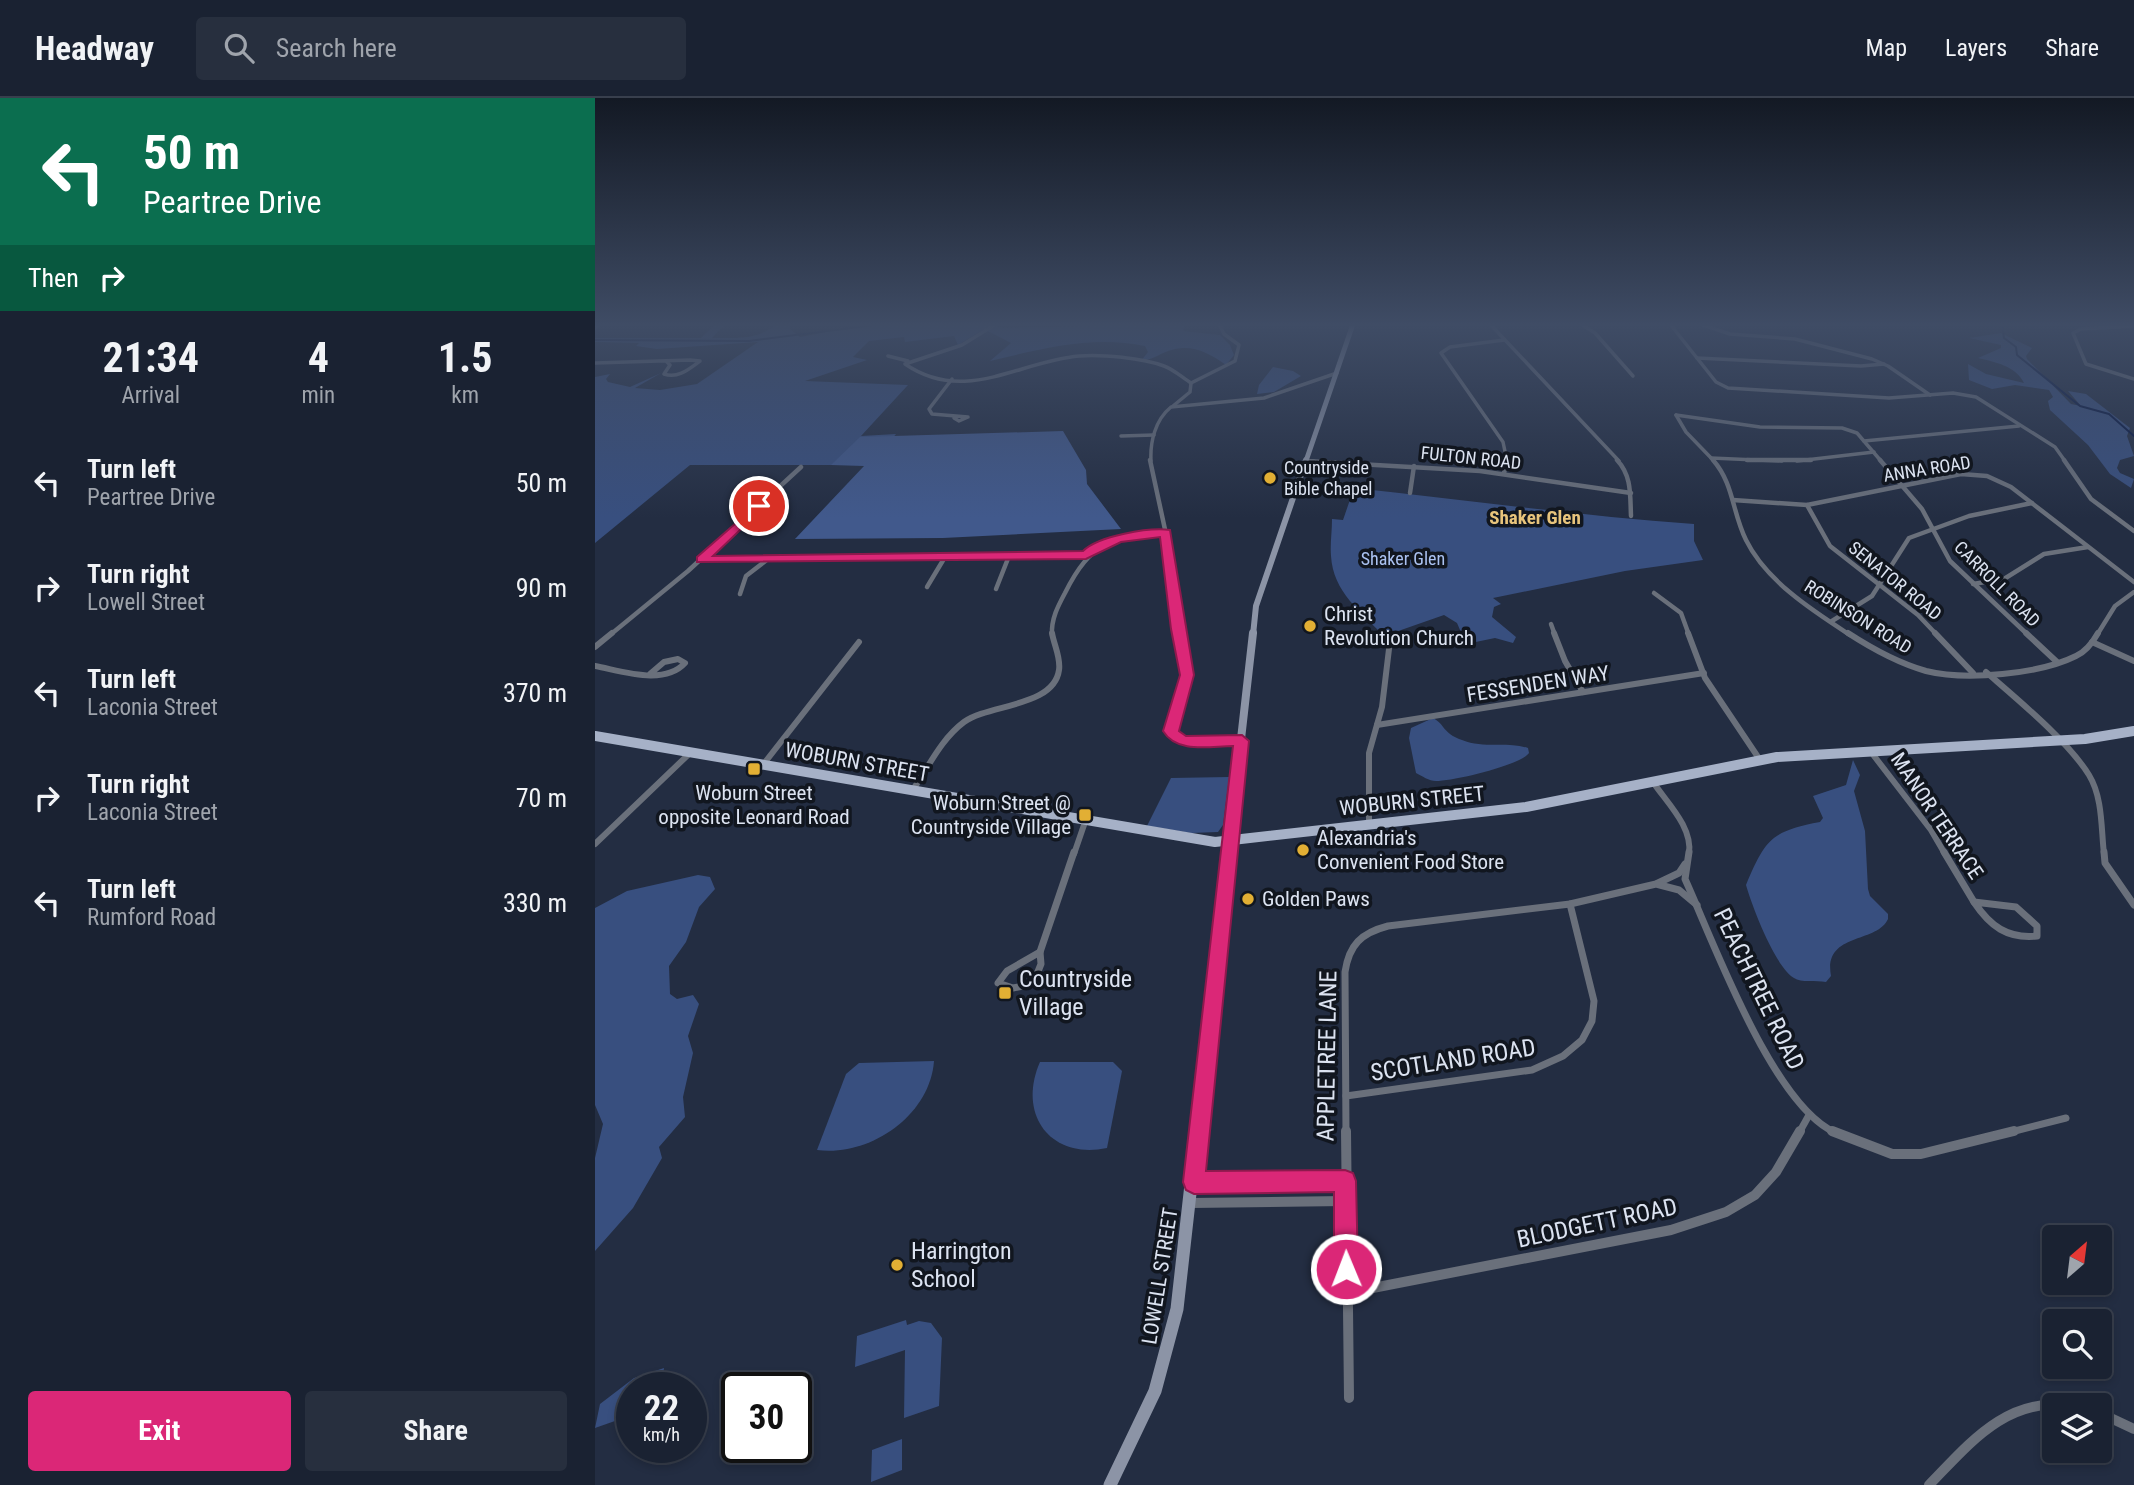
<!DOCTYPE html>
<style>
:root{--surface:#1a2232;--page:#272f3e;--text:#f1f3f6;--muted:#9fa4ac;--line:#383f4d;--accent:#db2777}
body{margin:0;font-family:"Roboto Condensed",sans-serif;background:var(--page);color:var(--text);height:100vh;display:flex;flex-direction:column;font-size:26px;white-space:nowrap}
*{box-sizing:border-box;margin:0}
p{font-size:23px;color:var(--muted)}
.icon{flex:none;width:38px;height:38px;fill:none;stroke:currentColor;stroke-width:2;stroke-linecap:round;stroke-linejoin:round}
.map{position:relative;flex:1;overflow:hidden}
.side{display:flex;flex-direction:column;background:var(--surface);width:595px}
.side>*{flex:none}
.hud{background:#0b6e4f;color:#fff;overflow:hidden}
.needle{width:46px;rotate:28deg}
.controls{position:absolute;left:1447px;top:1127px;display:grid;gap:14px}
.controls a{display:grid;place-items:center;width:70px;height:70px;border-radius:7px;background:var(--surface);box-shadow:0 4px 10px #0003,0 0 0 2px var(--line);font-size:35px}
.speed{position:absolute;left:21px;top:1274px;display:flex;gap:14px;font-size:35px;font-weight:700;text-align:center}
.speed>*{display:grid;place-content:center;width:91px;height:91px;border-radius:50%;background:var(--surface);box-shadow:0 4px 10px #0003,0 0 0 2px var(--line);line-height:1}
.speed small{font-size:18px;font-weight:400}
.speed .limit{border:4px solid #111;border-radius:10px;background:#fff;color:#111}
.pin{position:absolute;display:grid;place-items:center;width:60px;height:60px;color:#fff;margin:-30px;border:4px solid #fff;border-radius:50%;box-shadow:0 2px 7px #0007}
.me{position:absolute;width:77px;margin:-38px;rotate:359deg;stroke-linejoin:round;filter:drop-shadow(0 0 5px #0008)}
.turn{display:flex;align-items:center;gap:24px;height:147px;padding:0 28px;font-size:32px}
.turn .icon{width:91px;height:91px;stroke-width:2.5}
.turn b{display:block;font-size:49px;line-height:60px}
.then{display:flex;align-items:center;height:66px;padding:0 28px;background:#0003;gap:14px;font-size:26px}
.eta{display:flex;justify-content:space-evenly;align-items:center;height:119px;text-align:center}
.eta b{font-size:42px;font-weight:700;line-height:49px}
.primary-button{display:flex;gap:14px;margin-top:auto;padding:14px 28px}
.primary-button a{flex:1;height:80px;border-radius:7px;background:var(--accent);color:#fff;font-size:28px;font-weight:700;line-height:80px;text-align:center}
.primary-button a+a{background:var(--page);color:var(--text)}
ul{padding:0;list-style:none}
li{display:flex;align-items:center;gap:21px;height:105px;padding:0 28px}
li div{flex:1}
li b{display:block;font-size:26px}
li em{font-style:normal}
header{display:flex;align-items:center;gap:42px;box-sizing:border-box;height:98px;padding:0 35px;background:var(--surface);border-bottom:2px solid var(--line)}
header strong{font-size:33px}
nav{display:flex;gap:38px;margin-inline-start:auto;font-size:24px}
.search{width:490px;height:63px;background:var(--page);display:flex;align-items:center;gap:18px;box-sizing:border-box;padding:0 24px;border-radius:7px;color:var(--muted);font-size:26px}
main{display:flex;flex:1;min-height:0}
.map>svg:first-child{display:block}
.green{fill:#384f7f}
.forest{fill:#41598c}
.lines{fill:none;stroke-linecap:round;stroke-linejoin:round}
.stream{stroke:#051542;stroke-width:2}
.street-far4{stroke:#6a707b;stroke-width:3.5}
.street-far3{stroke:#6a707b;stroke-width:4.5}
.street-far2{stroke:#6a707b;stroke-width:6}
.street-far1{stroke:#6a707b;stroke-width:7}
.street{stroke:#6a707b;stroke-width:10}
.secondary-far4{stroke:#8c94a6;stroke-width:5}
.secondary-far3{stroke:#8c94a6;stroke-width:6}
.secondary-far2{stroke:#8c94a6;stroke-width:8}
.secondary-far1{stroke:#8c94a6;stroke-width:10}
.secondary{stroke:#8c94a6;stroke-width:13}
.primary{stroke:#a6b1c7;stroke-width:10}
.route{fill:#db2777;stroke:#8e194d;stroke-width:2}
.poi-dot{fill:#e2af34;stroke:#11161f;stroke-width:2.5}
.labels{text-anchor:middle;stroke-width:7;stroke-linejoin:round;paint-order:stroke}
.far-street-label{font-size:18px;fill:#dce3f1;stroke:#11161f}
.far-poi-label{font-size:18px;fill:#dce3f1;stroke:#11161f;text-anchor:start}
.far-park-label{font-size:18px;fill:#abc2f1;stroke:#11161f}
.far-neighbourhood-label{font-size:19px;font-weight:bold;fill:#e8c47c;stroke:#11161f}
.poi-label{font-size:21px;fill:#dce3f1;stroke:#11161f;text-anchor:start}
.street-label{font-size:21px;fill:#dce3f1;stroke:#11161f}
.near-poi-label{font-size:24px;fill:#dce3f1;stroke:#11161f;text-anchor:start}
.near-street-label{font-size:24px;fill:#dce3f1;stroke:#11161f}
</style>
<header>
<strong>Headway</strong>
<div class="search"><svg class="icon" aria-label="search" viewBox="0 0 24 24"><circle cx="10" cy="10" r="6"/><path d="M15 15l6 6"/></svg>Search here</div>
<nav><a>Map</a><a>Layers</a><a>Share</a></nav>
</header>
<main>
<section class="side">
<div class="hud">
<div class="turn"><svg class="icon" aria-label="left" viewBox="0 0 24 24"><path d="M17 20v-9H6M10 6l-5 5 5 5"/></svg><div><b>50 m</b>Peartree Drive</div></div>
<div class="then">Then<svg class="icon" aria-label="right" viewBox="0 0 24 24"><path d="M7 20v-9h11M14 6l5 5-5 5"/></svg></div>
</div>
<div class="eta">
<div><b>21:34</b><p>Arrival</p></div>
<div><b>4</b><p>min</p></div>
<div><b>1.5</b><p>km</p></div>
</div>
<ul>
<li><svg class="icon" aria-label="left" viewBox="0 0 24 24"><path d="M17 20v-9H6M10 6l-5 5 5 5"/></svg><div><b>Turn left</b><p>Peartree Drive</p></div><em>50 m</em></li>
<li><svg class="icon" aria-label="right" viewBox="0 0 24 24"><path d="M7 20v-9h11M14 6l5 5-5 5"/></svg><div><b>Turn right</b><p>Lowell Street</p></div><em>90 m</em></li>
<li><svg class="icon" aria-label="left" viewBox="0 0 24 24"><path d="M17 20v-9H6M10 6l-5 5 5 5"/></svg><div><b>Turn left</b><p>Laconia Street</p></div><em>370 m</em></li>
<li><svg class="icon" aria-label="right" viewBox="0 0 24 24"><path d="M7 20v-9h11M14 6l5 5-5 5"/></svg><div><b>Turn right</b><p>Laconia Street</p></div><em>70 m</em></li>
<li><svg class="icon" aria-label="left" viewBox="0 0 24 24"><path d="M17 20v-9H6M10 6l-5 5 5 5"/></svg><div><b>Turn left</b><p>Rumford Road</p></div><em>330 m</em></li>
</ul>
<div class="primary-button"><a>Exit</a><a>Share</a></div>
</section>
<div class="map">
<svg width="1539" height="1387" viewBox="0 0 1539 1387">
<rect width="100%" height="100%" fill="#232d42"/>
<g class="green">
<path d="M120,226H130L117,240C139,240 165,242 181,226H195V231L205,239L273,226H395L406,230L590,226L588,233L625,237L635,247L639,257L631,267C613,254 595,245 573,253C563,257 556,262 546,263L553,254L550,248C497,237 446,251 395,263L416,245L389,231L363,247L359,238L310,244L309,239L274,243L258,259L272,262L210,283L313,287L266,338L301,336L276,367H95L0,445V279L15,276L11,281L13,284L35,289L66,275L40,290L65,292L102,286L163,244L62,251L41,248L44,245L0,244V240H106Z"/>
<path d="M1406,235L1437,250L1431,258L1432,261L1476,306L1486,308L1473,293L1491,296L1535,330L1532,338L1539,358L1525,362L1522,370L1525,375L1539,381L1536,390L1515,376L1493,347L1455,312L1453,303L1458,299L1454,292L1420,287L1397,291L1374,282L1373,266L1391,276L1429,285C1421,268 1400,264 1383,260L1406,250V247L1374,240Z"/>
<path d="M678,269L698,273L706,278L679,294L662,296L664,287Z"/>
<path d="M759,390C873,402 986,418 1099,426V443L1108,462L1030,473L898,500L906,506L899,509L897,519L921,539L918,545L900,540L871,546L862,525L849,517L789,538C766,514 738,494 736,458C735,446 737,434 737,421L748,422Z"/>
<path d="M838,620C850,626 847,635 867,642C889,651 912,643 933,650L934,655C926,667 859,683 841,683C834,683 827,678 821,675L814,640L816,630Z"/>
<path d="M1258,662L1265,677L1259,693L1270,733L1273,791L1275,798L1293,816V821C1282,846 1228,834 1236,878L1231,884C1221,882 1206,885 1199,880C1180,869 1157,808 1151,787C1170,742 1176,733 1225,724L1228,720L1218,698L1251,687Z"/>
<path d="M634,679L628,727L623,734L596,735L552,728L576,680Z"/>
<path d="M103,777L115,779L120,791L104,809L91,844L74,868L75,896L82,901L98,897L104,906L93,938L98,955L88,999L90,1019L64,1049L67,1060L38,1110L0,1153V1060L8,1026L0,1007V810L32,793Z"/>
<path d="M339,963C335,1018 274,1059 222,1052L251,976L264,965Z"/>
<path d="M445,964H518L527,973L512,1050C455,1062 422,1016 445,964Z"/>
<path d="M311,1222L312,1227L324,1223L336,1225L347,1240L344,1308L309,1320L310,1252L260,1269L262,1238Z"/>
<path d="M69,1270L66,1290H37V1317L0,1330L5,1306L39,1280Z"/>
<path d="M307,1341V1372L276,1384L277,1352Z"/>
</g>
<path class="forest" d="M468,333L491,372L492,386L526,431L348,440L200,441L269,368L236,367L265,339Z"/>
<g class="lines">
<g class="stream">
<path d="M1407,226L1409,240L1421,249L1422,257L1485,308L1514,316L1539,338"/>
<path d="M0,242L154,243L287,226"/>
</g>
<g class="street-far4">
<path d="M401,226L367,247L310,266C370,307 424,263 484,258C506,256 548,260 569,268C578,271 588,280 596,285"/>
<path d="M895,226L1024,363"/>
<path d="M986,226L1000,235L1038,278"/>
<path d="M1075,226L1121,284L1133,290L1294,300L1358,295L1381,299L1460,349L1470,363"/>
<path d="M1105,226L1135,236L1200,241L1277,261L1293,268L1335,297"/>
<path d="M1539,228L1486,231L1478,235L1491,266L1539,281"/>
<path d="M0,230L5,226"/>
<path d="M909,242L855,249L846,255L908,344L912,363"/>
<path d="M293,258L313,263"/>
<path d="M1102,260L1266,268L1289,266"/>
<path d="M0,265L95,262L105,263C94,271 83,281 69,276L75,267L71,263"/>
<path d="M357,281L334,311L337,316L373,319L364,323L359,320"/>
<path d="M596,285L640,263L644,247L629,236L624,226"/>
<path d="M578,308L595,294L596,285"/>
<path d="M1081,317L1091,334L1119,363"/>
<path d="M1081,317L1165,329L1247,330L1262,335L1286,363"/>
<path d="M526,338L559,337"/>
<path d="M1269,343L1424,328"/>
<path d="M1116,360L1187,363"/>
<path d="M556,363C555,344 560,322 576,309L669,300L742,275"/>
<path d="M711,363H719"/>
<path d="M1202,363L1279,354"/>
</g>
<g class="street-far3">
<path d="M555,362L574,450L584,537"/>
<path d="M1022,362C1037,378 1035,397 1036,418"/>
<path d="M1118,362C1139,386 1137,414 1151,442C1171,483 1218,513 1255,537"/>
<path d="M1152,362H1216"/>
<path d="M1285,362L1327,411L1355,463L1433,537"/>
<path d="M1469,362L1496,401L1539,433"/>
<path d="M711,363L885,373L1036,395"/>
<path d="M909,375L912,362"/>
<path d="M815,395L819,368"/>
<path d="M1138,402L1212,407L1366,376L1392,378L1416,389L1539,484"/>
<path d="M1212,407L1235,448L1323,517L1342,537"/>
<path d="M106,461L489,457"/>
<path d="M1378,486L1409,481L1449,456L1493,449"/>
<path d="M332,489L350,459"/>
<path d="M401,491L414,458"/>
<path d="M1059,495L1086,515L1094,537"/>
<path d="M145,496L151,478L173,461"/>
<path d="M1237,523L1277,498L1314,440L1374,418L1437,405"/>
<path d="M956,526L960,537"/>
<path d="M15,537L93,473L206,369"/>
<path d="M457,537C456,521 463,508 470,495C496,443 516,440 571,435"/>
<path d="M1502,537L1520,508L1539,494"/>
</g>
<g class="street-far2">
<path d="M584,535L592,577L576,633C593,652 624,644 647,643"/>
<path d="M959,535L970,563L988,594"/>
<path d="M1093,535L1110,580L1165,662"/>
<path d="M1253,535C1276,550 1303,565 1331,573C1371,583 1445,576 1481,558C1492,553 1498,544 1503,535"/>
<path d="M1340,535L1378,575"/>
<path d="M1431,535L1462,564"/>
<path d="M1497,544L1539,563"/>
<path d="M0,549L17,535"/>
<path d="M0,568C27,573 69,588 90,565L83,561L69,564L55,576"/>
<path d="M1391,574C1422,601 1473,643 1494,677C1508,700 1506,731 1509,756"/>
<path d="M782,627L1109,575"/>
<path d="M1276,654L1336,732L1350,756"/>
<path d="M167,668L264,544"/>
<path d="M1058,684C1072,705 1098,729 1094,756"/>
<path d="M317,693C333,670 346,641 369,624C394,606 459,609 464,572C466,560 459,547 457,535"/>
<path d="M774,727V655L787,609L794,551"/>
<path d="M0,746L95,655"/>
<path d="M479,756L490,724"/>
</g>
<g class="street-far1">
<path d="M1094,754L1090,781C1119,845 1178,1008 1241,1035"/>
<path d="M1349,754L1379,804"/>
<path d="M1509,754L1510,765L1539,807"/>
<path d="M1063,785L1084,775L1090,766"/>
<path d="M1379,804L1421,809L1442,828V838C1412,841 1395,828 1379,804Z"/>
<path d="M445,854L446,866L438,886L418,890L403,885L412,873Z"/>
<path d="M445,854L479,754"/>
<path d="M751,998L937,972L968,958L987,942L997,923L999,903L975,806"/>
<path d="M751,1035L750,874C754,847 766,835 793,828L975,806L1061,786L1084,792L1102,807"/>
<path d="M1204,1035L1214,1017"/>
<path d="M1412,1035L1471,1020"/>
</g>
<g class="street">
<path d="M751,1033L754,1300"/>
<path d="M1237,1033L1297,1056H1326L1419,1033"/>
<path d="M599,1085L750,1083"/>
<path d="M596,1105L750,1103"/>
<path d="M752,1195L1076,1132L1131,1114L1160,1097L1181,1074L1205,1033"/>
<path d="M1505,1315L1539,1331"/>
<path d="M1334,1387C1376,1344 1411,1299 1477,1307"/>
</g>
<path class="secondary-far4" d="M711,363L758,226"/>
<path class="secondary-far3" d="M658,537L661,508L711,362"/>
<path class="secondary-far2" d="M633,756L658,535"/>
<path class="secondary-far1" d="M602,1035L633,754"/>
<path class="secondary" d="M515,1387L560,1293L582,1211L602,1033"/>
<path class="primary" d="M0,638L620,744L931,709L1182,659L1490,641L1539,633"/>
</g>
<linearGradient id="sky" x2="0" y2="1"><stop stop-color="#131924"/><stop offset="0.54" stop-color="#3f4c65"/><stop offset="1" stop-color="#3f4c65" stop-opacity="0"/></linearGradient>
<rect width="1539" height="420" fill="url(#sky)"/>
<path class="route" d="M164,405L170,408L168,410L118,458L488,453C503,438 554,429 575,432L599,577L584,633L591,638L647,637L654,643L611,1073L750,1072L758,1075L761,1083L763,1171L760,1180L751,1183L743,1180L739,1171V1094L599,1096L591,1092L588,1084L638,648C615,648 582,656 568,633L585,577L576,531L565,439L526,444L491,461L102,464V459Z"/>
<g class="poi-dot">
<circle cx="675" cy="380" r="7"/>
<circle cx="715" cy="528" r="7"/>
<rect x="152" y="664" width="14" height="14" rx="3.5"/>
<rect x="483" y="710" width="14" height="14" rx="3.5"/>
<circle cx="708" cy="752" r="7"/>
<circle cx="653" cy="801" r="7"/>
<rect x="403" y="888" width="14" height="14" rx="3.5"/>
<circle cx="302" cy="1167" r="7"/>
</g>
<g class="labels">
<g class="far-street-label">
<text transform="translate(876 360) rotate(6)" y="6">FULTON ROAD</text>
<text transform="translate(1332 371) rotate(-9)" y="6">ANNA ROAD</text>
<text transform="translate(1300 483) rotate(39)" y="6">SENATOR ROAD</text>
<text transform="translate(1402 486) rotate(45)" y="6">CARROLL ROAD</text>
<text transform="translate(1263 519) rotate(32)" y="6">ROBINSON ROAD</text>
</g>
<g class="far-poi-label">
<text x="689" y="376">Countryside<tspan x="689" dy="21">Bible Chapel</tspan></text>
</g>
<g class="far-park-label">
<text x="808" y="467">Shaker Glen</text>
</g>
<g class="far-neighbourhood-label">
<text x="940" y="426">Shaker Glen</text>
</g>
<g class="poi-label">
<text x="729" y="523">Christ<tspan x="729" dy="24">Revolution Church</tspan></text>
<text x="159" y="702" text-anchor="middle">Woburn Street<tspan x="159" dy="24">opposite Leonard Road</tspan></text>
<text x="476" y="712" text-anchor="end">Woburn Street @<tspan x="476" dy="24">Countryside Village</tspan></text>
<text x="722" y="747">Alexandria's<tspan x="722" dy="24">Convenient Food Store</tspan></text>
<text x="667" y="808">Golden Paws</text>
</g>
<g class="street-label">
<text transform="translate(943 586) rotate(-9)" y="7">FESSENDEN WAY</text>
<text transform="translate(262 664) rotate(10)" y="7">WOBURN STREET</text>
<text transform="translate(817 703) rotate(-6)" y="7">WOBURN STREET</text>
<text transform="translate(1342 718) rotate(56)" y="7">MANOR TERRACE</text>
<text transform="translate(565 1178) rotate(-81)" y="7">LOWELL STREET</text>
</g>
<g class="near-poi-label">
<text x="424" y="889">Countryside<tspan x="424" dy="28">Village</tspan></text>
<text x="316" y="1161">Harrington<tspan x="316" dy="28">School</tspan></text>
</g>
<g class="near-street-label">
<text transform="translate(1164 891) rotate(64)" y="8">PEACHTREE ROAD</text>
<text transform="translate(732 958) rotate(-89)" y="8">APPLETREE LANE</text>
<text transform="translate(858 962) rotate(-9)" y="8">SCOTLAND ROAD</text>
<text transform="translate(1002 1125) rotate(-12)" y="8">BLODGETT ROAD</text>
</g>
</g>
</svg>
<div class="controls">
<a><svg class="needle" viewBox="-14 -14 28 28"><path d="M0-13l5 13h-10z" fill="#e53935"/><path d="M0 13l5-13h-10z" fill="#9fa4ac"/></svg></a>
<a><svg class="icon" aria-label="search" viewBox="0 0 24 24"><circle cx="10" cy="10" r="6"/><path d="M15 15l6 6"/></svg></a>
<a><svg class="icon" aria-label="layers" viewBox="0 0 24 24"><path d="M12 4l9 5-9 5-9-5zM3 14l9 5 9-5"/></svg></a>
</div>
<div class="speed"><div>22<small>km/h</small></div><div class="limit">30</div></div>
<div class="pin" style="left:164px;top:408px;background:#d93025"><svg class="icon" aria-label="arrive" viewBox="0 0 24 24"><path d="M6 21V4h12l-3 4 3 4H6"/></svg></div>
<svg class="me" style="left:751px;top:1171px" viewBox="-20 -20 40 40"><circle r="17" fill="#db2777" stroke="#fff" stroke-width="3"/><path d="M0-11L8 9 0 5-8 9z" fill="#fff"/></svg>
</div>
</main>
